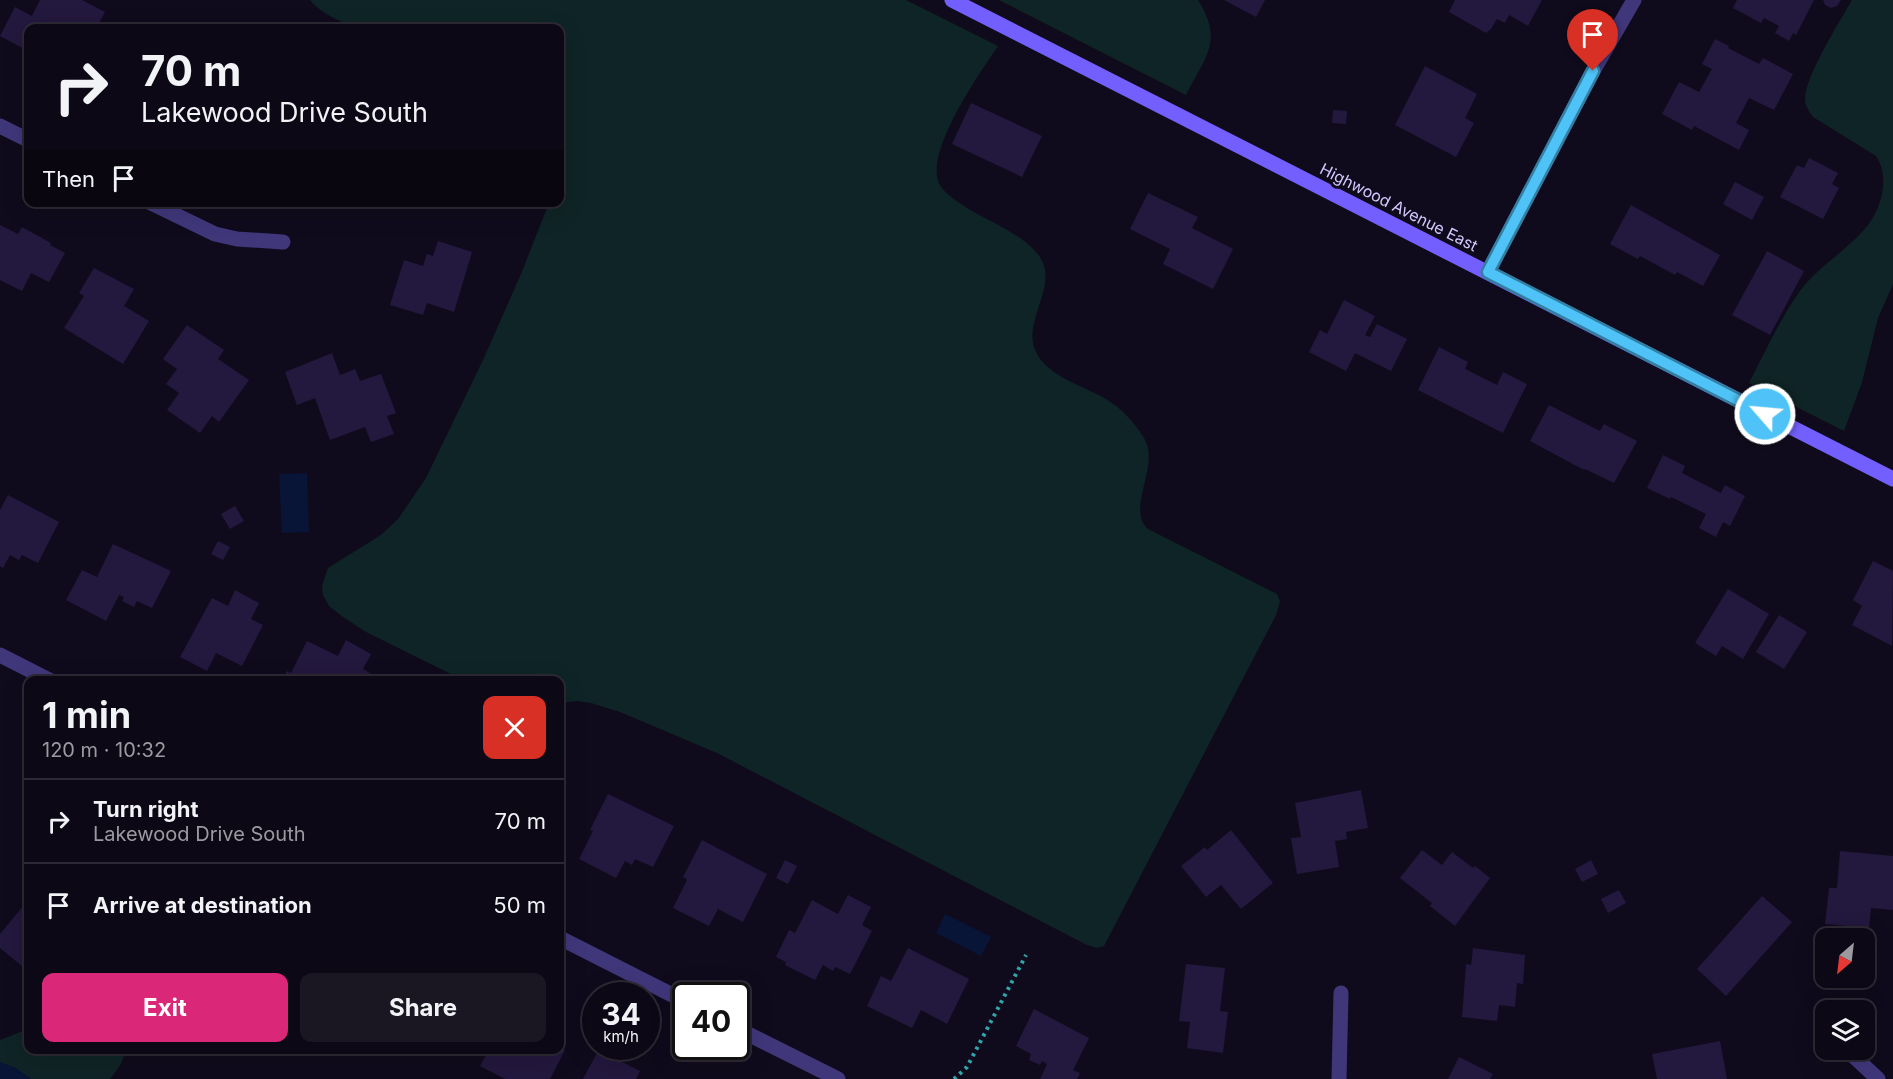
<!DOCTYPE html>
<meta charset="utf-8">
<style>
:root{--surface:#0c0815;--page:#1a1622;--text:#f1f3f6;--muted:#9a9aa0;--line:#2c2934;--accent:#db2777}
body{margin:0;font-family:Inter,sans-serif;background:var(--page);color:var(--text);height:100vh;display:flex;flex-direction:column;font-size:22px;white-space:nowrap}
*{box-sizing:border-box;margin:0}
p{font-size:20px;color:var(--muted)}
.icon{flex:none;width:33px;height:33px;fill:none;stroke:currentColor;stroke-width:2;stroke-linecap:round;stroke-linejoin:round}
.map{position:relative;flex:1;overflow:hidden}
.drawer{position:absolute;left:24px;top:676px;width:540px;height:378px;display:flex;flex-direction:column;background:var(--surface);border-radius:12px;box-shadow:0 6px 24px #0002,0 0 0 2px var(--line)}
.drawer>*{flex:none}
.top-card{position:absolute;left:24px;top:24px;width:540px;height:183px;border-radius:12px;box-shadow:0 6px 24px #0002,0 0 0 2px var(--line);background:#0c0815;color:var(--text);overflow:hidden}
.needle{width:39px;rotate:208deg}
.tools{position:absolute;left:1815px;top:928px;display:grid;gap:12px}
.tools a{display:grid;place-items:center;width:60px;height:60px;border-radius:12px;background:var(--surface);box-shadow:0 6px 24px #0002,0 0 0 2px var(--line);font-size:30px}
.speed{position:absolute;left:582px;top:982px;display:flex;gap:12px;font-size:30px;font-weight:700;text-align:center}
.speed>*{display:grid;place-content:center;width:78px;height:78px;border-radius:50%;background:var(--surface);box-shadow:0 6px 24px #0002,0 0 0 2px var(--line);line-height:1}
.speed small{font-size:15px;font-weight:400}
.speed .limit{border:3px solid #111;border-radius:9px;background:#fff;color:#111}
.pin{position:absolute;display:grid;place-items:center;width:51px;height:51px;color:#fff;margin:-62px -26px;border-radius:50% 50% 50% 0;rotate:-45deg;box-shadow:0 0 6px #0007}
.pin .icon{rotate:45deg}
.me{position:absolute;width:66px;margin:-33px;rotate:297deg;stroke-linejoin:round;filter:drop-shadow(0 0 4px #0008)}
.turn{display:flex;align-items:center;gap:21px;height:126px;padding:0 18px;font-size:27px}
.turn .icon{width:78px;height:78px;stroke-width:2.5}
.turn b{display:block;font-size:42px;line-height:51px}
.then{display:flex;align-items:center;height:57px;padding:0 18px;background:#0003;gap:12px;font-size:22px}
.round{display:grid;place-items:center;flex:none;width:63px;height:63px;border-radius:12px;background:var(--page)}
.summary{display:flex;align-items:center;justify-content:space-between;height:102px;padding:0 18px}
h1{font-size:36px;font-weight:700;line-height:45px}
.cta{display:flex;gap:12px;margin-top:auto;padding:12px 18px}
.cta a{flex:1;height:69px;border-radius:12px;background:var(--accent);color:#fff;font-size:24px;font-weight:700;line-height:69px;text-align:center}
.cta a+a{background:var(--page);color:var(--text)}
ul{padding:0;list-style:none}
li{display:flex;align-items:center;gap:18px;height:84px;padding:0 18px;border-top:2px solid var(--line)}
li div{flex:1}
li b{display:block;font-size:22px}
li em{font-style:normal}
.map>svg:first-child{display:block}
.green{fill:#0f2426}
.water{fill:#091537}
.building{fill:#23183d}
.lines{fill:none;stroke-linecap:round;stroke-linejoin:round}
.path{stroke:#2ea7ac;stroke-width:4;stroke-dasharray:3 4.5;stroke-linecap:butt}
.street{stroke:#40377b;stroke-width:15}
.secondary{stroke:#735ffd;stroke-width:15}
.route-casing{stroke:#337fa1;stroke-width:15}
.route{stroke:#4fc3f7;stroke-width:10}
.labels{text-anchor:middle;stroke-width:6;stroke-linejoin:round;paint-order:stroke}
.street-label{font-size:16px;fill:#d3c7fe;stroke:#100b1c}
</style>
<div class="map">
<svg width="1893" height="1079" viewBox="0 0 1893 1079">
<rect width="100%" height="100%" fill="#100b1c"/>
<g class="green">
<path d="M310,0H906L998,46C979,74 928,147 938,181C941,191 955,200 964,206C987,221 1017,231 1036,252C1064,283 1020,319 1036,352C1048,377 1084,386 1106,399C1121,408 1135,423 1144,438C1161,466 1125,508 1148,529L1277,594L1280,601L1276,615L1104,946L1097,948L1087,945L717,753L620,712L591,703L577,701L560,703V681H465L366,632L343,617L329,606L323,595L322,586L328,568L381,535L398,519L426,478L483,360L521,274L549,203L560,202C560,193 559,182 560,173C561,159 566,147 560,134V28H357C340,21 321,14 310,0Z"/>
<path d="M999,0H1198C1224,41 1205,57 1186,95Z"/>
<path d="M1852,0H1893V284L1878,318L1862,382L1844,431L1749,383C1765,352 1780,319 1800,291C1818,267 1843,253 1863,231C1881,212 1891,178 1876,156L1813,117C1809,111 1805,106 1805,100C1804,78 1840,21 1852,0Z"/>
<path d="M28,1029V1050H125C124,1062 117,1070 110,1079H31L15,1068L0,1062V1040Z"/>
</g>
<g class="water">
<path d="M307,473L309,532L282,533L279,474Z"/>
<path d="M945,914L991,937L981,956L936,933Z"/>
<path d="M0,1062L15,1068L31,1079H0Z"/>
</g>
<g class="building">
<path d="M40,0H82L105,12L96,28H28V51L0,36L15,7L32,16Z"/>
<path d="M1224,0H1265L1256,17Z"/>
<path d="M1455,0H1542L1528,26L1509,15L1505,23L1497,19L1491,29L1486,33L1449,12Z"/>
<path d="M1737,0H1814L1796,35L1793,33L1789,41L1775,33L1779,26L1764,18L1761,23L1733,8Z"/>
<path d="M1823,0H1841L1837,6L1831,8L1825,5Z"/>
<path d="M1715,39L1729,46L1728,48L1759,64L1763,58L1793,74L1774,110L1749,98L1736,123L1749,130L1739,150L1694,126L1692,130L1662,114L1679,82L1699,92L1712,69L1702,64Z"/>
<path d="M1425,66L1477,94L1465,118L1474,123L1456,157L1395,125Z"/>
<path d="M971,103L1042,136L1022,177L952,144Z"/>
<path d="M1333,110L1347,111L1346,124L1332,123Z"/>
<path d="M1809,158L1838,173L1832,184L1839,188L1823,219L1780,197L1797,165L1804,168Z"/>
<path d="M1735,182L1764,197L1752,220L1723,204Z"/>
<path d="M1148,193L1198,217L1192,228L1233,249L1213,289L1163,264L1170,249L1130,229Z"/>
<path d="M1631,205L1720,255L1703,286L1677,272L1675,275L1640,256L1638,259L1610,244Z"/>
<path d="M0,225L18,234L22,227L51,243L50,245L65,253L49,282L31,273L22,291L0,280Z"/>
<path d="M438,241L472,252L454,312L427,303L423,315L390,305L404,260L423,266L427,254L433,256Z"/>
<path d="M1767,251L1804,271L1770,335L1732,315Z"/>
<path d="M94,268L134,289L124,306L149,321L123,364L64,328L84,296L79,293Z"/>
<path d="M1344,300L1375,316L1365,335L1370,337L1377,324L1407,339L1391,371L1355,353L1346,371L1309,352L1320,330L1327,334Z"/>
<path d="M187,325L224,350L218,359L249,380L219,422L212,416L200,433L167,410L179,393L166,384L177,369L163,359Z"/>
<path d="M1439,347L1468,362L1465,369L1497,385L1503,372L1527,384L1503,433L1418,390Z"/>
<path d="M332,353L340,375L355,369L360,381L381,374L396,413L387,416L394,434L371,442L365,427L330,440L315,398L297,405L285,372Z"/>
<path d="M1549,405L1600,431L1604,424L1637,441L1614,483L1585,469L1584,470L1530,441Z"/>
<path d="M1663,455L1685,466L1682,473L1721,493L1725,485L1745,496L1730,526L1723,522L1716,537L1699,528L1706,514L1671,497L1670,499L1647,488Z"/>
<path d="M8,495L59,522L38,563L22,555L19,560L10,555L3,568L0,566V510Z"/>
<path d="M235,506L244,521L230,529L221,514Z"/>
<path d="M218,541L230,547L223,560L211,554Z"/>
<path d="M113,544L171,571L152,608L137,601L134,607L122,601L124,597L119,595L106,621L66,600L82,570L97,577Z"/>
<path d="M1873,561L1893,571L1892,646L1852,625L1862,606L1853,600Z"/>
<path d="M1728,589L1769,614L1743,659L1722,646L1716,656L1695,643Z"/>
<path d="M235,590L259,603L251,619L263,625L242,666L216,653L207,671L180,657L212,598L228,606Z"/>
<path d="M1779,615L1807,632L1784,669L1756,652Z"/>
<path d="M346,640L371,654L363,669L373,675L370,681H282L287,671L291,673L307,641L338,656Z"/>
<path d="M560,778L567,782L560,796Z"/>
<path d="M1361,790L1368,828L1346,832L1347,839L1335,841L1339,867L1297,874L1291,838L1301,837L1295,803Z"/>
<path d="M608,794L674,826L653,867L635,859L632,865L625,861L616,878L579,859L593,831L590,830Z"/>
<path d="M1231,830L1273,883L1241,909L1221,885L1206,897L1181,866L1205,847L1207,850Z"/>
<path d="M702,840L767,874L743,922L718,909L709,926L673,908L687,880L683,877Z"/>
<path d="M1422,850L1442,865L1452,852L1473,868L1475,866L1490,878L1455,926L1430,906L1432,903L1400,878Z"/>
<path d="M1840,851L1893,856V910L1871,908L1869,928L1825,924L1829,888H1837Z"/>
<path d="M785,860L797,866L788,884L776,878Z"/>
<path d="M1591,860L1598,874L1582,882L1575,869Z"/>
<path d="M1619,890L1626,903L1608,913L1601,899Z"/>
<path d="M848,895L871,907L862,925L872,931L850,974L835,967L833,971L823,965L815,980L785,965L786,962L776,957L789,930L795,933L812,900L838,914Z"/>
<path d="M1762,896L1792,922L1726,996L1697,969Z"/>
<path d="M24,905L28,909V958L22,966L0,948V934Z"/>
<path d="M908,948L969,979L947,1024L921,1010L912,1028L867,1006L881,976L891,981Z"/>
<path d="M1473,948L1525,955L1523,984L1517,983L1515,1007L1499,1005L1497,1021L1462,1017L1466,964L1471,965Z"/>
<path d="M1186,964L1225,968L1220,1011L1228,1012L1223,1053L1187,1048L1190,1022L1179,1021Z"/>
<path d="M1034,1009L1089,1038L1073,1070L1080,1073L1077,1079H1040L1047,1064L1042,1061L1040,1065L1029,1060L1031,1054L1016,1046Z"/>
<path d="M1720,1041L1727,1079H1657L1652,1054Z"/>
<path d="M560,1048L565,1050L550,1079H505L480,1066L489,1050H560Z"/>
<path d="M597,1053L607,1058L608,1055L640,1071L636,1079H583Z"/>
<path d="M1459,1057L1493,1074L1490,1079H1448Z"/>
</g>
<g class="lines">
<path class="path" d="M954,1079L967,1067L1026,955"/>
<g class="street">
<path d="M0,126L28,140"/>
<path d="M149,202L215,234L237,239L283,242"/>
<path d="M1488,272L1593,71L1634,0"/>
<path d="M0,655L51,681"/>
<path d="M560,938L686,1002"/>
<path d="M736,1028L838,1079"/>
<path d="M1847,1050L1878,1079"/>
<path d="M1339,1079L1341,993"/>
</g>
<path class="secondary" d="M952,0L1893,479"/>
</g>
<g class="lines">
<defs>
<path id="route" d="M1593,71L1488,272L1765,414"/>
</defs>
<use href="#route" class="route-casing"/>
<use href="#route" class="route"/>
</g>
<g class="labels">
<g class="street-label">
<text transform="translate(1399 207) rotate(27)" y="6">Highwood Avenue East</text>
</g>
</g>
</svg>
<div class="tools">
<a><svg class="needle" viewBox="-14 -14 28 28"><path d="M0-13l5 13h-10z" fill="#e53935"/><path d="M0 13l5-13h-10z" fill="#9a9aa0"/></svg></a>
<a><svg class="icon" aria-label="layers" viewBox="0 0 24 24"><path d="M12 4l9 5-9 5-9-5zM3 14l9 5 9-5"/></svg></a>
</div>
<div class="speed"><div>34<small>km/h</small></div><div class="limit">40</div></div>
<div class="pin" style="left:1593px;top:71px;background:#d93025"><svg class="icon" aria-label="arrive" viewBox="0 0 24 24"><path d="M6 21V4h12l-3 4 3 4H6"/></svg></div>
<svg class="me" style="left:1765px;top:414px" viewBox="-20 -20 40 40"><circle r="17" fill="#4fc3f7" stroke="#fff" stroke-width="3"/><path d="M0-11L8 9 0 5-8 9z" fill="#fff"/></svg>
<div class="top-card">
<div class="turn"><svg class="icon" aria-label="right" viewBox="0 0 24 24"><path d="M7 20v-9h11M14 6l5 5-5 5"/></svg><div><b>70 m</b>Lakewood Drive South</div></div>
<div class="then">Then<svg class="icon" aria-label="arrive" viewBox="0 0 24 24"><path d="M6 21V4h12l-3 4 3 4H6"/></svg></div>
</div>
<section class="drawer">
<div class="summary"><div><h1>1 min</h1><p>120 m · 10:32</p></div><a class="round" style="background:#d93025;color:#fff"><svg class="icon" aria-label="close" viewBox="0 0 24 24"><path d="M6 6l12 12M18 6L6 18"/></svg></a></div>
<ul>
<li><svg class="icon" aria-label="right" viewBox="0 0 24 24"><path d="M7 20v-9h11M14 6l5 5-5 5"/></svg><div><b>Turn right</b><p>Lakewood Drive South</p></div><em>70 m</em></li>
<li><svg class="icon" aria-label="arrive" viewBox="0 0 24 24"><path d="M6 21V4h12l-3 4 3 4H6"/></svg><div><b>Arrive at destination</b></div><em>50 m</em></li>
</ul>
<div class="cta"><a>Exit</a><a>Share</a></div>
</section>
</div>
